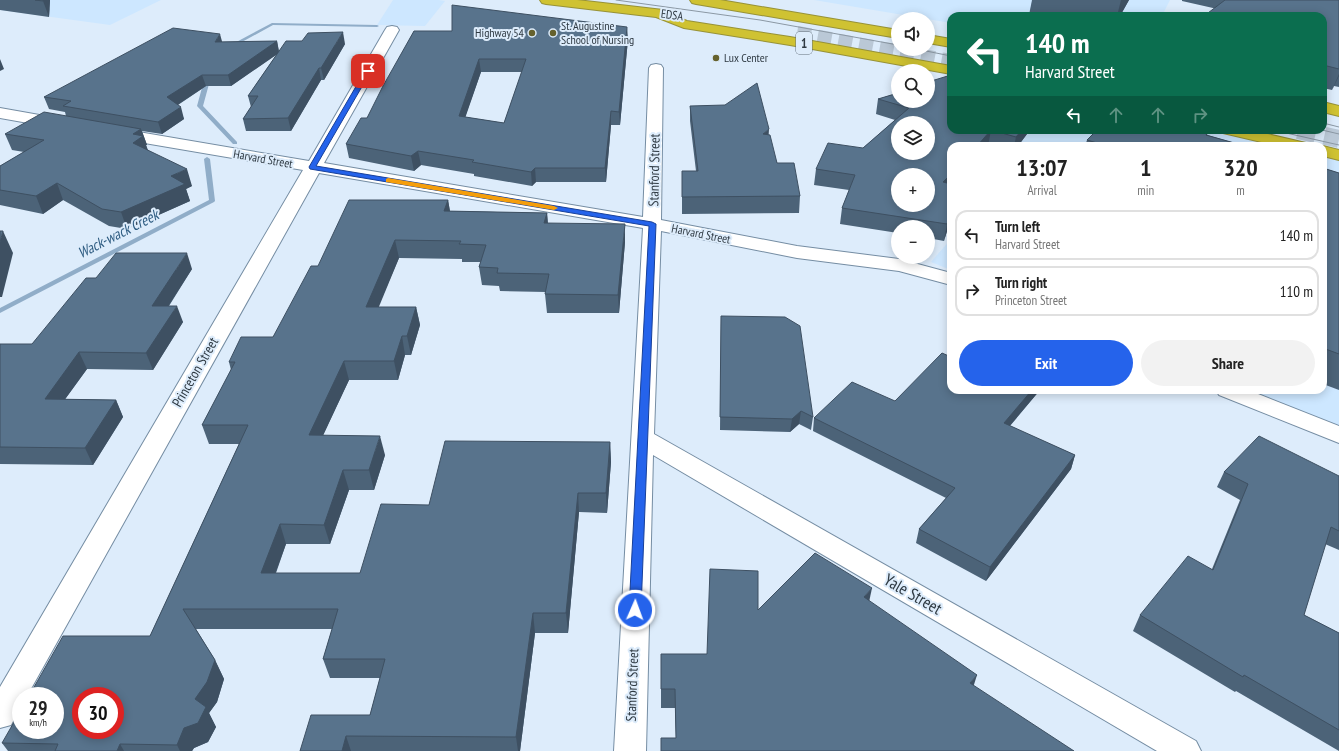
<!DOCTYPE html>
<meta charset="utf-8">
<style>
:root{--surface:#fff;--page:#f2f2f2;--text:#222;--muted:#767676;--line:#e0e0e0;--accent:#2563eb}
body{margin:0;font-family:"PT Sans Narrow",sans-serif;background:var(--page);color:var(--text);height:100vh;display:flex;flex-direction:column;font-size:15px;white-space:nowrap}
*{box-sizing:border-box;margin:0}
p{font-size:13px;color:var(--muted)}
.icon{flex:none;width:22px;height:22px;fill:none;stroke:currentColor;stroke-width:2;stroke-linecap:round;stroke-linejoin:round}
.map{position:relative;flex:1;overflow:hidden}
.panel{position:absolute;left:947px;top:142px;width:380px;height:252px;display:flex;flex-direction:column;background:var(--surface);border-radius:12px;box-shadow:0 2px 10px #0003}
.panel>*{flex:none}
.top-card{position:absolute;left:947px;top:12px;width:380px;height:122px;border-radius:12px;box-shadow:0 2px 10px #0003;background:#0b6e4f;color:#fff;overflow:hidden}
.buttons{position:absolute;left:891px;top:12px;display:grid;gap:8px}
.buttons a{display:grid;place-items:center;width:44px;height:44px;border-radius:50%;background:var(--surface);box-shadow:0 2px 10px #0003;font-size:20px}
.speed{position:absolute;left:12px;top:687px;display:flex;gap:8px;font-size:20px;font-weight:700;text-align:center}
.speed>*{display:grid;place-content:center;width:52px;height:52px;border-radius:50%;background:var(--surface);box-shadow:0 2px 10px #0003;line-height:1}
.speed small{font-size:10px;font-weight:400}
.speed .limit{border:6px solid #d22;background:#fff;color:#111}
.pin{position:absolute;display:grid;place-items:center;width:34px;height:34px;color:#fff;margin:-17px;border-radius:8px;box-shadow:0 2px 6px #0006}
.me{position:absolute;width:44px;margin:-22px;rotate:2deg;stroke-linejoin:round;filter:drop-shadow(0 0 3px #0008)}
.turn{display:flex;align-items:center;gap:14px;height:84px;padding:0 12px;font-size:18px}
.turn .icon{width:52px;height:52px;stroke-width:2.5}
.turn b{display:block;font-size:28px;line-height:34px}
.lanes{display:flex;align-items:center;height:38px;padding:0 12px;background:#0003;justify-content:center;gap:20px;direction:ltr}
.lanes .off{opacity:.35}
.eta{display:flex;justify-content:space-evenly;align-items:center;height:68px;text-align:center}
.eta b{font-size:24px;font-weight:600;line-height:28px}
.action{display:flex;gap:8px;margin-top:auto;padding:8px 12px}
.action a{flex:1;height:46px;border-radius:24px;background:var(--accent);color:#fff;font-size:16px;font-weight:600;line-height:46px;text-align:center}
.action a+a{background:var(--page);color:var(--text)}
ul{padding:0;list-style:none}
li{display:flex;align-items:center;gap:12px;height:50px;margin:0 8px 6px;padding:0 4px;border:2px solid var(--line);border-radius:12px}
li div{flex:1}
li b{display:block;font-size:15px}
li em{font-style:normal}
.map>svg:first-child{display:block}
.built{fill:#cde7ff}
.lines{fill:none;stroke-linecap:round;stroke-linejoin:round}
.stream{fill:#90adc8;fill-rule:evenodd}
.highway-tunnel-far1{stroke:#bac8d6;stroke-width:14;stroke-dasharray:14 7;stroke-linecap:butt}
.highway-tunnel{stroke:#bac8d6;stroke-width:18;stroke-dasharray:18 9;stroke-linecap:butt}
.street-casing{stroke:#758da3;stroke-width:2}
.highway-casing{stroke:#979238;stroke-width:2}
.street{fill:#fff;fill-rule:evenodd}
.highway{fill:#cfc232;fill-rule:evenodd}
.tram{stroke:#8b98a4;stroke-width:1}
.wall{fill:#4c6378;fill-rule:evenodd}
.shaded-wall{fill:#3e5062}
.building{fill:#58738c;stroke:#3e5062;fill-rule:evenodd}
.route{fill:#2563eb;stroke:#184099}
.slow{fill:#f59e0b}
.poi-dot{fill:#65612d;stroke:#ddecfb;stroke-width:1.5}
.labels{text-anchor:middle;stroke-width:4;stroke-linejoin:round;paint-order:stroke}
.far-street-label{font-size:12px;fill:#2f3a43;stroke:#ddecfb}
.far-poi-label{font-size:12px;fill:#2f3a43;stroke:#ddecfb;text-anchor:start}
.shield{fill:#ddecfb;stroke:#636f7a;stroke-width:1}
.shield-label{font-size:13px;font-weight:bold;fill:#2f3a43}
.street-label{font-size:14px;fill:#2f3a43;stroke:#ddecfb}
.water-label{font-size:15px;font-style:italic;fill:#2d5b81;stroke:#ddecfb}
.near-street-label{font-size:17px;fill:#2f3a43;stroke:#ddecfb}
</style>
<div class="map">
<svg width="1339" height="751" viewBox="0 0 1339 751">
<rect width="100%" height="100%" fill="#ddecfb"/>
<g class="built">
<path d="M0,0H161L110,25L0,10Z"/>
<path d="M393,0H439L445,1L425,26L377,25Z"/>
<path d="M814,0H1170L1162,16H951V23Z"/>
<path d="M1030,130H1192L1245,138L1277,146H1018Z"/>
<path d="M1323,157L1339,161V428L1245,390H1323Z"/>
<path d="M951,239V270L931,262Z"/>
</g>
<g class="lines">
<g class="stream">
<path d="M272,23L377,25L379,26L377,27L273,25L231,48L227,47Z"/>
<path d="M209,75L214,76L209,84L203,106L237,142V144H233L197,106L203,84Z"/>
<path d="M207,157L210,159L215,201L214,202L0,313V308L209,200L204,159Z"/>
</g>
<path class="highway-tunnel-far1" d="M797,33L951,61"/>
<path class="highway-tunnel" d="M1298,130L1339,139"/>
<defs>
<g id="street">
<path d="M392,26L397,27L399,30L324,163L643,217L649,68L651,65L656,64L661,65L663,68L661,220L797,246L899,259L951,273V285L899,271L797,258L661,231L654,434L1196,741L1201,751H1157L653,455L646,751H614L643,228L319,173L27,696H21V706L11,725L0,728V687L303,170L115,138L109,136L107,133L109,130L115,128L309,161L385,30L387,27Z"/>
<path d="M0,108L62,119L67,121L70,124L67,127L62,129L0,118Z"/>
<path d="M1216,390H1248L1339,426V443L1219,395Z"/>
</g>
<g id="highway">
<path d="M540,0H577L672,11L677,12L678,15L677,17L687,21L790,37L951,66V74L790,45L684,28L656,17L546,4L542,3Z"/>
<path d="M690,0H720L898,30V38L696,4L692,3Z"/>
<path d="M928,35L951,39V47L928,43Z"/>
<path d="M1323,102L1339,106V116L1323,112Z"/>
<path d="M1221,130H1250L1306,143L1308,146H1279L1223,133Z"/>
<path d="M1323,146L1339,150V160L1323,156Z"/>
</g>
</defs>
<use href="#street" class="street-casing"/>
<use href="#highway" class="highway-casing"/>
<use href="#street" class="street"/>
<use href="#highway" class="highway"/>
<g class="tram">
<path d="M616,0L760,20L898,45"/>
<path d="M916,49L951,56"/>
<path d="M1323,123L1339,127"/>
<path d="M1273,130L1339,145"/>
<path d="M1322,130L1339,134"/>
</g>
</g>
<g class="wall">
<path d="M0,0H50L49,17L0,10Z"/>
<path d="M1032,0H1129L1120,16H1035L1029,15Z"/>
<path d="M1182,0H1339V87L1334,86L1332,90L1323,88V16L1213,8L1182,1Z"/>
<path d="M414,31L628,39L620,125H611L606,182H536L532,186L474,176V174L421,165L414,171L349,158L346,144L367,118ZM481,72H522L504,123L465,117Z"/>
<path d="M277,41L279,51L345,44L324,80H321L291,131H246L243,119L251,107L248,96L277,54L231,86H206L178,105L184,119L162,134L142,131L147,145H146L148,150L192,186L186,189L190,201L127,229L109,226L63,200L43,214L0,205V166L24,152L12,150L5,134L66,116L65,112L49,109L44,97L222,42Z"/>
<path d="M898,93L951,130H1030L1018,146H951V218L944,241L928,238V227H898V233L840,224L842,208L849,190L814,185L816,169L863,148L895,120L876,114L878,99Z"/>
<path d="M690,106L768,135L777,163L800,196L799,213L682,214V171H696L690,121Z"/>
<path d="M1209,131L1207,135L1245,146H1085L1087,140Z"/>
<path d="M1323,168L1339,173V390L1323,384Z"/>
<path d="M448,200L450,211L547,213L548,223L625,242L619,313H547L545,294L546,292L500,291L499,286L482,285L479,267L481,262H462V259L399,258L378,307H416L420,325L411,355H405L398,380H349L323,435L385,455L374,490H349L330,544H286L276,573H360L429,505L610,442L611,462L607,513L579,512L568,633H535L520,751H300L370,715L380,678H330L323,659L332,629H196L215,660L224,679L217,702L209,713L216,727L208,742L194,748L192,751H8L2,743L150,636L239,444H209L202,425L231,370L229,362L273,337L318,266Z"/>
<path d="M192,269L169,306L183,322L153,370L87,369L65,399L116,400L123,417L93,465L0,464V344H32L96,278Z"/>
<path d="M721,316L813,417L811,430L799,424L790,432L720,430Z"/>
<path d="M951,390H1040L1010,426L1075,455L1071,469L986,581L916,543L919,529L946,498L813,431L814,418Z"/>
<path d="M1224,472L1339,476V550L1325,544L1304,615L1339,633V751L1236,691L1235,692L1133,631L1140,615L1212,569L1240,500L1217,487Z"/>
<path d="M758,610L676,738L675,708H661V689L707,654Z"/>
</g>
<g class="shaded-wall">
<path d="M43,0H50L49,17L43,1Z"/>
<path d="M1121,0H1129L1120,16H1117Z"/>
<path d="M627,27L628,39L620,125L619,112Z"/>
<path d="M343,32L345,44L324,80L321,68Z"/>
<path d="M220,34L223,45L215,42Z"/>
<path d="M277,41L279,53L231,86L228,75Z"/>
<path d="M0,59L4,69L0,71Z"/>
<path d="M479,59L481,72L461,130L459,116Z"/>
<path d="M319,68L321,80L291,131L288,118Z"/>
<path d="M1339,74V76L1332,90Z"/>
<path d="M202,75L206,86L171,109L167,97Z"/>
<path d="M181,107L184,119L162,134L158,122Z"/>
<path d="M611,111V125L606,182L605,168Z"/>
<path d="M141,129L147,145H146L148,152L133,143V134Z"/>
<path d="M769,129L768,145L763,134Z"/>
<path d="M991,130L988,146H977Z"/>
<path d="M1022,130H1030L1018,146H1014L1016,137Z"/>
<path d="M418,151L421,165L414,171L411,156Z"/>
<path d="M535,168L536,182L532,186L531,172Z"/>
<path d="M187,169L192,186L186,189L190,201L127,229L121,212L171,176Z"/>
<path d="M951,174V186L943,182Z"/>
<path d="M57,183L63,200L43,214L36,196Z"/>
<path d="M448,200L451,218L444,211Z"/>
<path d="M951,212V218L944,241L947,224Z"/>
<path d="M547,213L548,230L544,223Z"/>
<path d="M625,224V242L619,313L618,295Z"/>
<path d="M3,231L13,253L2,297H0V242Z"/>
<path d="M395,240L399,258L371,326L366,307Z"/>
<path d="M187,253L192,269L158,322L152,306Z"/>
<path d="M177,306L183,322L153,370L146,353Z"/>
<path d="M416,307L420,325L411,355L407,336Z"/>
<path d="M402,336L405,355L398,380L394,361Z"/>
<path d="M79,352L87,369L53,416L45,399Z"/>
<path d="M344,361L349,380L314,455L309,435Z"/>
<path d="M1032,390H1040L1001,436L1004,423Z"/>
<path d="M116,400L123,417L93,465L85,448Z"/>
<path d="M801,411L799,424L790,432L792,419Z"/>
<path d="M380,436L385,455L374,490L369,470Z"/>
<path d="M610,442L611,462L607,513L606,493Z"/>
<path d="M1075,455L1071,469L986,581L990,567Z"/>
<path d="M343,470L349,490L330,544L324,525Z"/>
<path d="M578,493L579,512L568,633L566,613Z"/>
<path d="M280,524L286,544L268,593L261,573Z"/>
<path d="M872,588L868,607L864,597Z"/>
<path d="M533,613L535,633L520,751H518L516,737Z"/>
<path d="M215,660L224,679L217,702L209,713L216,727L208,742L194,748L192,751H180L177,745L195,699Z"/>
<path d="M977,675L971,694L970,683Z"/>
<path d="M346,736L351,751H342Z"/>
<path d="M120,744L124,751H117Z"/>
</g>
<g class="building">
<path d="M35,0H43V1Z"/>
<path d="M1225,0H1339V69L1323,65V16H1204Z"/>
<path d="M452,5L627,27L619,112L611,111L605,168H535L531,172L472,162L474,160L418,151L411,156L346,144L361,118H367L383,86L414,31H452ZM479,59H526L504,123L459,116Z"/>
<path d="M173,28L220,34L215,42L277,41L228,75H202L167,97L181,107L158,122L63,106L71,101L44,97Z"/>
<path d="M343,32L321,68H319L288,118L243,119L258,96H248L286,41H302L308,33Z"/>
<path d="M951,75V130H1022L1016,137L991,130L977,146H951V174L943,182L951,184V212L947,224L842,208L855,175L816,169L828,143L863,148L909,108L878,99L898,93V101H928V82ZM898,123H928V153H898ZM898,175H928V205H898Z"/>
<path d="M757,83L769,129L763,134L770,135L777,163H794L800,196L682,197V171H698L690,106L725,105Z"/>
<path d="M44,112L141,129L133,134L143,136L133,143L187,169L171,176L185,184L121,212L102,209L57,183L36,196L0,190V166L44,140L5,134Z"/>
<path d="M1097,130H1204L1209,131L1206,135L1245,146H1094L1097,143L1087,140Z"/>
<path d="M1323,168L1339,173V354L1323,348Z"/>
<path d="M349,200H448L444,211L547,213L544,223L625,224L618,295L545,294L549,274L497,273L498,268L479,267L486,245L459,244L461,241L395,240L366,307H416L407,336H402L394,361H344L309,435L380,436L369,470H343L324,525L280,524L261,573H360L381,504L429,505L445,441L610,442L606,493H578L566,613H533L516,737L346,736L342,751H300L311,715H370L385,659H323L338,609H183L215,660L207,682L195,699L206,707L198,723L184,728L177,745L120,744L117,751H55L58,744L2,743L21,710V730H55V696H29L63,636H150L248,425H202L235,362H229L241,337H273L311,266H318ZM81,696H115V730H81Z"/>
<path d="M0,231H3L0,242Z"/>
<path d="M116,253H187L152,306H177L146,353L79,352L45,399L116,400L85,448L0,447V344H32L86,278H96Z"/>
<path d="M721,316L785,317L800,326L813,417L801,411L792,419L720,417Z"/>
<path d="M942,353L951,357V390H1032L1004,423L1075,455L990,567L919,529L955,488L814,418L852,382L895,401Z"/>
<path d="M1259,436L1339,476V531L1331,527L1304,615L1339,633V730L1244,675L1243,677L1140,615L1188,556L1213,570L1248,484L1224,472Z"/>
<path d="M815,553L872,588L864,597L977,675L970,683L1074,751H661V738H676L675,689H661V654H707L710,569L758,571V610Z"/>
</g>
<path class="route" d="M368,69L371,71L316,166L652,222L656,224L641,610L639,613L635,615L631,613L629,610L649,226L310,169L309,167L365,71Z"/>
<path class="slow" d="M388,178L554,206L558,208L554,210L386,182V179Z"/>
<g class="poi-dot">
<circle cx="532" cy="33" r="4"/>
<circle cx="553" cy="33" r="4"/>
<circle cx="716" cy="58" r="4"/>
</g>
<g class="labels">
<g class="far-street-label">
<text transform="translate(672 15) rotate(7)" y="4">EDSA</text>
<text transform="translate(263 159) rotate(10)" y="4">Harvard Street</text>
<text transform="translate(701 234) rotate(11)" y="4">Harvard Street</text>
</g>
<g class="far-poi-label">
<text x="561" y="30">St. Augustine<tspan x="561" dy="14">School of Nursing</tspan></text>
<text x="524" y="37" text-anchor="end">Highway 54</text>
<text x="724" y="62">Lux Center</text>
</g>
<rect class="shield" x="796" y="32" width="16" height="22" rx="3"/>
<g class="shield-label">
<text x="804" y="48">1</text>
</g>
<g class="street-label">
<text transform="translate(654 170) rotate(-89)" y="5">Stanford Street</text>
<text transform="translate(195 372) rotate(-60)" y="5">Princeton Street</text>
<text transform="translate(632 685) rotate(-88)" y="5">Stanford Street</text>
</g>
<g class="water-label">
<text transform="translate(118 234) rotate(-27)" y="5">Wack-wack Creek</text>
</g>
<g class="near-street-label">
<text transform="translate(913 594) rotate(30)" y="6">Yale Street</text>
</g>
</g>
</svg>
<div class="buttons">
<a><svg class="icon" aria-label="sound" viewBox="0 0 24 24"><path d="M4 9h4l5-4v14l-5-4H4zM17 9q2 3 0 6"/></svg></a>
<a><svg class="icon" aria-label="search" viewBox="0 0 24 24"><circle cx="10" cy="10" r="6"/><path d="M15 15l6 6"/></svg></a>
<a><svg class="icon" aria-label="layers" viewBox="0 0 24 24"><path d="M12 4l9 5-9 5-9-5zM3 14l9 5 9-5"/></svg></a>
<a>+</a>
<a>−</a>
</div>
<div class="speed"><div>29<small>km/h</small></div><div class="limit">30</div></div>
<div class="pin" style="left:368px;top:71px;background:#d93025"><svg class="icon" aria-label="arrive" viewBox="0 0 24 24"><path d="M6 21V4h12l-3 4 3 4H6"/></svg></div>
<svg class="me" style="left:635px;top:610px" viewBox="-20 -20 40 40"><circle r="17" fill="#2563eb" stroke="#fff" stroke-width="3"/><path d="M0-11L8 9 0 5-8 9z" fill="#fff"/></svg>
<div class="top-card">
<div class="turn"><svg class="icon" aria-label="left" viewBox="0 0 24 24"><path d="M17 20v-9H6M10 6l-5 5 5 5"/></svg><div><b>140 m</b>Harvard Street</div></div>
<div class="lanes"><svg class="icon" aria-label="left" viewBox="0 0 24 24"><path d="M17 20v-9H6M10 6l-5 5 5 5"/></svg><svg class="icon off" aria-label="ahead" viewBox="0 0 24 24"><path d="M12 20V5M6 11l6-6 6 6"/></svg><svg class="icon off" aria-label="ahead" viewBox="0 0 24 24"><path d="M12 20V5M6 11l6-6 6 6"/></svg><svg class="icon off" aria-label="right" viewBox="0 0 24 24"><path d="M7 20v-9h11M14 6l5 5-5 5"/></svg></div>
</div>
<section class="panel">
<div class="eta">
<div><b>13:07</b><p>Arrival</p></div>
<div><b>1</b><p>min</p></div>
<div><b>320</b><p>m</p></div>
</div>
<ul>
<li><svg class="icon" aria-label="left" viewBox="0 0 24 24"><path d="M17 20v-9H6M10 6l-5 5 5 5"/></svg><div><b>Turn left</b><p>Harvard Street</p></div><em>140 m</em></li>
<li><svg class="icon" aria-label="right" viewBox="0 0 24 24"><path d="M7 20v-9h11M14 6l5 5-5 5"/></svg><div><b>Turn right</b><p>Princeton Street</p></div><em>110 m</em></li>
</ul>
<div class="action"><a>Exit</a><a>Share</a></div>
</section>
</div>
